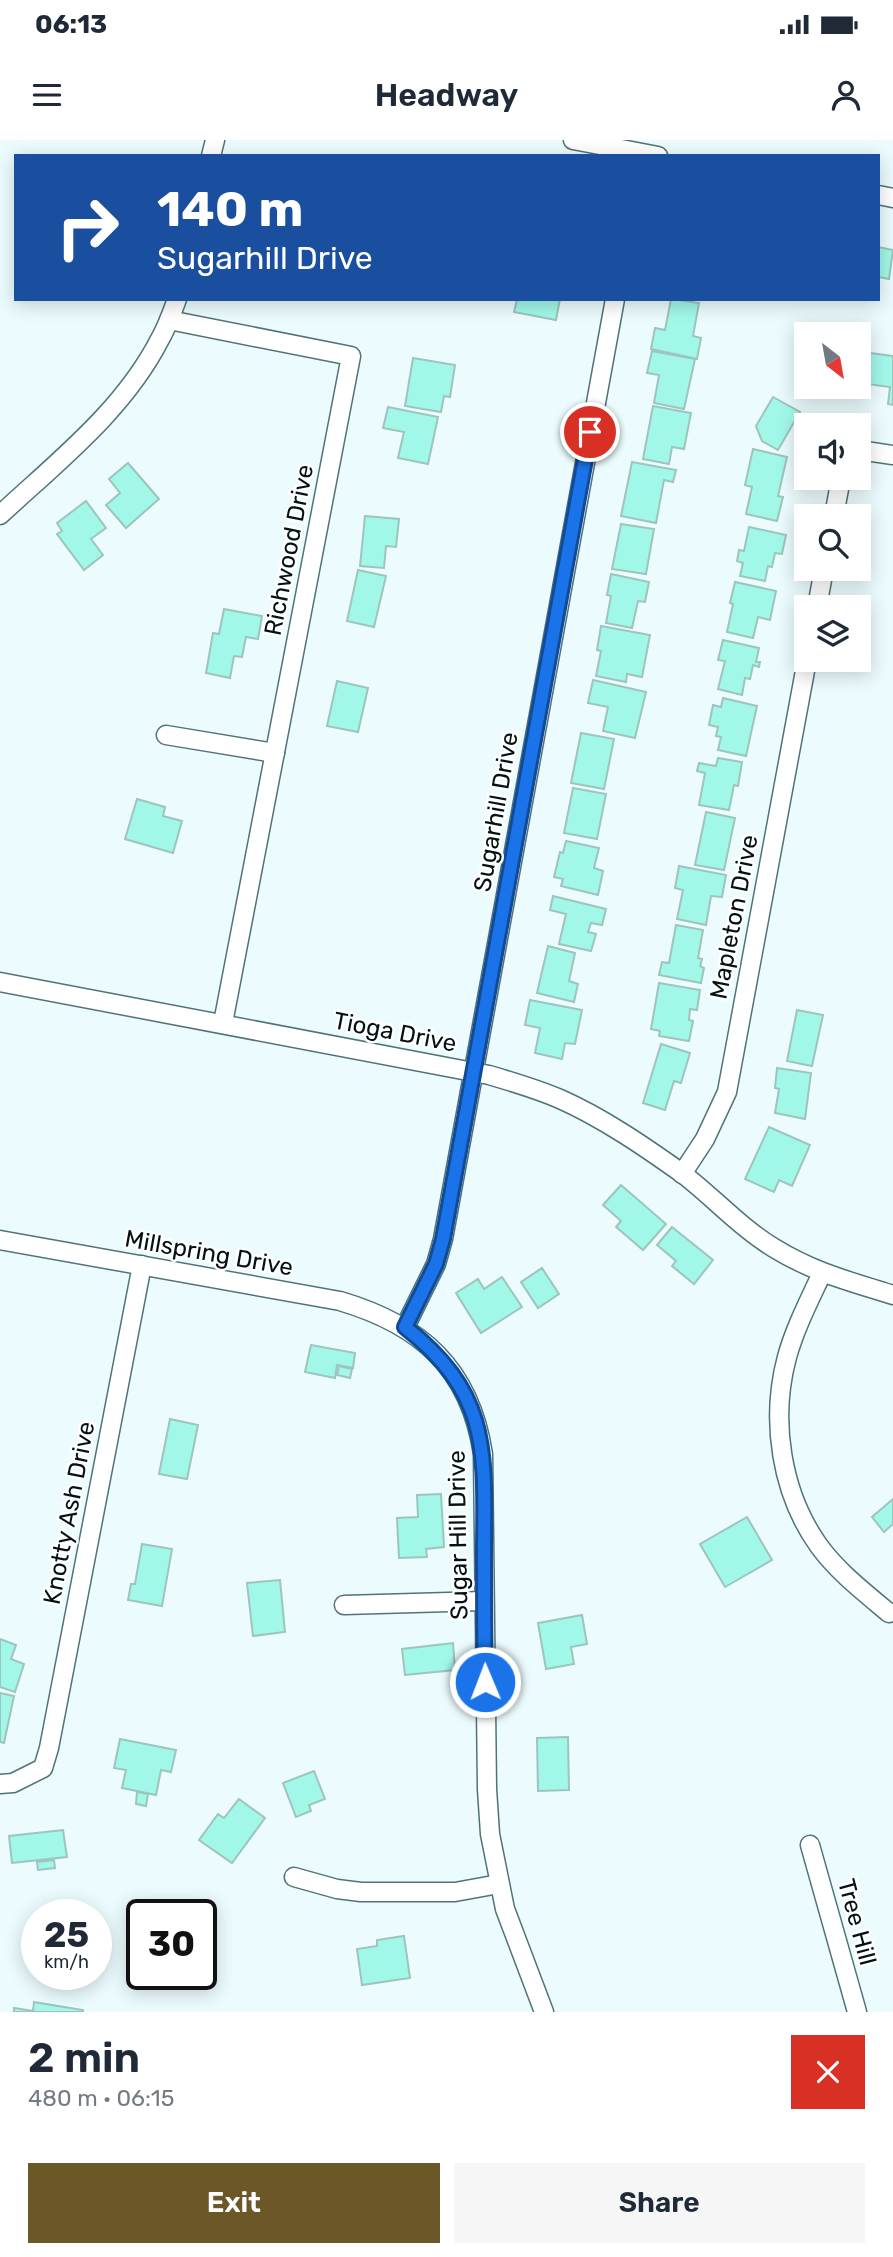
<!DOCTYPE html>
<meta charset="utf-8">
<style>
:root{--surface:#fff;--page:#f6f6f7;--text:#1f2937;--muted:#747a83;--accent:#6b5826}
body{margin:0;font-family:Rubik,sans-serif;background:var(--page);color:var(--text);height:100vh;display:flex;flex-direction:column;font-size:26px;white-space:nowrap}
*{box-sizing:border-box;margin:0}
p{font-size:23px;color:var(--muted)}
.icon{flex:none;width:38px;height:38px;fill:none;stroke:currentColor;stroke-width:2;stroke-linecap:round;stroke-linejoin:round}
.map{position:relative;height:1872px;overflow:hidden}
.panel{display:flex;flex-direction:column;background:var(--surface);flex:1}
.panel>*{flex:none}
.top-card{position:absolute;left:14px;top:14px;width:866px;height:147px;border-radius:0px;box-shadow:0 4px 18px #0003;background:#1a4fa0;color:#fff;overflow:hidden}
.needle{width:46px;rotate:149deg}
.buttons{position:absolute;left:794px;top:182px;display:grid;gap:14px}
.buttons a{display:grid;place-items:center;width:77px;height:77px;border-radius:0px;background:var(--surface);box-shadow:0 4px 18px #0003;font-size:35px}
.speed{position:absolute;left:21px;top:1759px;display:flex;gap:14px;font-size:35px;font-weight:700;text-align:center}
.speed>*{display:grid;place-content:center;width:91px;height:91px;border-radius:50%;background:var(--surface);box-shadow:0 4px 18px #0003;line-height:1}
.speed small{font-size:18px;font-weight:400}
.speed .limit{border:4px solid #111;border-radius:10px;background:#fff;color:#111}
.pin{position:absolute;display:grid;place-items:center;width:60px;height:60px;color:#fff;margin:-30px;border:4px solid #fff;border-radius:50%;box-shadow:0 2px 7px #0007}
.me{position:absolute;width:77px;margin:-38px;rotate:359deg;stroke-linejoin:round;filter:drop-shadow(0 0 5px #0008)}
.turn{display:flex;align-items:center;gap:24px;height:147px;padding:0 28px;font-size:32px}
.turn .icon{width:91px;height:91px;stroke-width:2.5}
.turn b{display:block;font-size:49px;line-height:60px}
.round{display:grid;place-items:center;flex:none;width:74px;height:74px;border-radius:0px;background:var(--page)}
.headline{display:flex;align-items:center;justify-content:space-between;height:119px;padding:0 28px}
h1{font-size:42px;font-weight:600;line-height:52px}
.cta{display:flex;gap:14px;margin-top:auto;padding:14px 28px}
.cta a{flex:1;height:80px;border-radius:0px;background:var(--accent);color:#fff;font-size:28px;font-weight:600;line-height:80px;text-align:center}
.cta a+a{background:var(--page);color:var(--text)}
.status{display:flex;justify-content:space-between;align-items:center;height:49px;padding:0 35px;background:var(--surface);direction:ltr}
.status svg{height:19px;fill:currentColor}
header{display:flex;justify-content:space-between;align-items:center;height:91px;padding:0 28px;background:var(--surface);font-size:32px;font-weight:600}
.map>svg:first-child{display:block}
.building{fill:#a1f8e9;stroke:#9dc4bd;stroke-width:2}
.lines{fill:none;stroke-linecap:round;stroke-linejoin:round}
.street-casing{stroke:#4e7478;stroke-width:21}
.street{stroke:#fff;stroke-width:18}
.route-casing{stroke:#114b97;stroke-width:18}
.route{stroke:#1a73e8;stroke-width:12}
.labels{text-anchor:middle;stroke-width:5;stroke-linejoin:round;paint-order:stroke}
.street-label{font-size:24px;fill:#031113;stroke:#fff}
</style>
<div class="status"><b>06:13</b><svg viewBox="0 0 49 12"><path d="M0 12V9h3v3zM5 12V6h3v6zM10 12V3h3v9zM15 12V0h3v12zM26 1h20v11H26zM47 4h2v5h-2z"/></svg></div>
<header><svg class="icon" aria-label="menu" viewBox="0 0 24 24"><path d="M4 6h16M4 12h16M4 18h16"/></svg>Headway<svg class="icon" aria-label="person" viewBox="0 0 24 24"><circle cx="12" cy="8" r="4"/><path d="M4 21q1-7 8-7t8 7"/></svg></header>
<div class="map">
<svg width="893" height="1872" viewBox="0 0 893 1872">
<rect width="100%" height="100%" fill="#ecfcfe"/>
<g class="building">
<path d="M878,107L893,110L889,139L878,137Z"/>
<path d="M517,159H560L556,180L514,172Z"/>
<path d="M671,159L699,163L693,196L701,198L697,219L651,209L655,188L665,190Z"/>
<path d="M803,210H807V239H802Z"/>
<path d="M652,211L695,219L684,269L654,263L659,235L647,233Z"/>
<path d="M870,213L893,216V265L888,264L890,247L867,244Z"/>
<path d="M413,218L455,225L450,257L444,256L441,272L405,266Z"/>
<path d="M773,257L800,272L778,310L762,301L756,286Z"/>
<path d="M653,266L691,273L684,309L672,307L669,324L643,319Z"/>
<path d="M388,267L438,277L428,324L398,318L404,292L383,288Z"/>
<path d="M753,309L787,317L778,356L783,357L777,381L746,374L752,347L745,345Z"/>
<path d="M632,322L676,330L673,342L664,340L656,383L621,376Z"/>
<path d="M128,323L159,359L126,388L106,365L120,353L109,339Z"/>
<path d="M86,361L106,388L91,399L103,415L84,430L57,394L62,391L57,383Z"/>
<path d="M365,376L399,379L396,407L386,406L384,428L360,426Z"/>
<path d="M621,384L654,389L646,434L612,429Z"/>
<path d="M749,387L786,395L782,414L775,413L772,427L768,426L765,441L740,436L743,423L737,421L739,410L744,411Z"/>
<path d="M358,430L386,436L374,487L347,481Z"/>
<path d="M611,434L649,442L645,462L638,461L632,488L606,483L611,456L607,455Z"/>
<path d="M735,442L776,451L770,480L758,477L753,498L727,492L733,464L730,463Z"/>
<path d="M224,469L262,476L258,499L246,497L242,517L234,516L230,538L206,533L213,493L219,494Z"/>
<path d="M601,486L650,495L642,537L627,534L626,542L596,536L601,511L597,510Z"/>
<path d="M723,500L759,508L756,522H760L759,527L753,525L750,539L745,538L742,555L718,549L725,521L718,520Z"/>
<path d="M593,540L646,552L635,598L603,591L608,567L588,563Z"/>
<path d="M337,541L368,548L358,592L327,586Z"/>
<path d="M723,558L757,566L746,616L718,610L721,597L716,596L718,587L709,585L713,565L721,567Z"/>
<path d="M581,593L614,599L604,649L571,643Z"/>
<path d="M718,618L742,622L738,646L734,645L729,670L699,665L705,633L697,631L699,623L716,626Z"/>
<path d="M573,648L606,654L597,699L564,693Z"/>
<path d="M137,659L165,667L163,676L182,681L173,713L125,699Z"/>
<path d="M706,672L735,678L724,730L695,725Z"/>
<path d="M566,701L599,708L594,728L603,731L598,755L561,746L563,739L554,737L560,712L563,713Z"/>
<path d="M679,726L726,735L722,757L711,756L706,785L677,779L683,750L675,748Z"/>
<path d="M553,756L606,769L602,785L591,783L588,792L596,794L591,811L559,804L566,774L550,770Z"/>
<path d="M676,785L703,790L698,818L702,819L700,826L704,828L701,843L659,835L662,822L669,823Z"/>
<path d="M548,806L575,813L569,841L578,844L574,862L537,853Z"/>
<path d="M659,843L700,850L697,870L690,869L689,880L693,881L689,901L659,896L660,891L651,889Z"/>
<path d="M530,860L582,870L575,904L565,903L562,919L535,913L540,888L525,885Z"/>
<path d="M797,870L823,875L812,926L787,921Z"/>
<path d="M661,904L690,913L681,943L674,941L665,970L643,963Z"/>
<path d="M777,928L811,933L805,979L775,973L779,949L775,948Z"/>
<path d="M769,987L810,1005L792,1046L779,1040L774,1052L745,1039Z"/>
<path d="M621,1045L666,1084L643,1110L616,1087L621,1081L603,1065Z"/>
<path d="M672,1087L713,1120L694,1144L672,1126L676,1121L657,1105Z"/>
<path d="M542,1128L559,1154L538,1168L521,1142Z"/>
<path d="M502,1137L522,1167L481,1193L456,1153L478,1139L484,1149Z"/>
<path d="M311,1205L355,1213L353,1228L337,1225L335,1238L305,1232Z"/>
<path d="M339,1226L352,1229L350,1238L337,1235Z"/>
<path d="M170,1279L198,1285L187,1339L159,1334Z"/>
<path d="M441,1354L444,1407L426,1409L427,1417L399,1418L397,1378L418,1377L417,1355Z"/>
<path d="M893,1359V1384L884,1392L872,1377Z"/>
<path d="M747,1377L772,1420L725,1447L700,1404Z"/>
<path d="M142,1404L172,1409L162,1466L128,1460L131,1444H135Z"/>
<path d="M280,1440L285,1492L253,1496L247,1443Z"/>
<path d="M582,1475L587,1504L571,1507L574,1524L546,1529L538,1483Z"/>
<path d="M0,1499L16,1505L11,1519L24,1524L15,1552L0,1547Z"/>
<path d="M453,1503L455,1530L405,1535L402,1509Z"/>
<path d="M0,1553L14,1556L4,1603L0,1602Z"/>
<path d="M568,1597L569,1650L538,1651L537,1598Z"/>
<path d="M120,1599L176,1610L171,1632L161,1630L156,1655L122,1648L126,1630L114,1628Z"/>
<path d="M314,1631L325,1659L309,1665L311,1671L296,1677L283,1643Z"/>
<path d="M137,1652L148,1654L146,1666L136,1664Z"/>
<path d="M239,1659L265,1678L232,1723L199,1700L218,1674L224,1678Z"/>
<path d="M63,1690L67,1717L12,1723L9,1696Z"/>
<path d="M54,1720L55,1728L38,1730L37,1722Z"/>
<path d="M404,1796L410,1838L362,1845L357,1809L377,1806V1800Z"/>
<path d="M34,1862L83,1870V1872H14V1868L33,1871Z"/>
</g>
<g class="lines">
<defs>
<g id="street">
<path d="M573,0L658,16"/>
<path d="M211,16L215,0"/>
<path d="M878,55L893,58"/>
<path d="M169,180L351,216L223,883"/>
<path d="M859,310L893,315"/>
<path d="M0,375C57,322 124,270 160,199C167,187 172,173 177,159"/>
<path d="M834,376L841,338"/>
<path d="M817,467L824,429"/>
<path d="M166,595L275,613"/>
<path d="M0,842L489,935C513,942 537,949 560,959C603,978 645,1007 683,1034C714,1058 741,1088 774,1108C815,1133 849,1141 893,1155"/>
<path d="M682,1034L705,999L727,952L807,520"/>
<path d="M0,1100L340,1161C421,1185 470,1228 483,1314L487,1649L490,1694L505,1769L544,1872"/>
<path d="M822,1133C809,1161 795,1188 787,1217C770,1280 781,1353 819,1406C838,1432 864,1452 889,1473"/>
<path d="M405,1187L436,1124L443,1099L615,159"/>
<path d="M344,1465L484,1461"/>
<path d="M0,1644L13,1643L43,1628L49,1608L142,1125"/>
<path d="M810,1705L857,1872"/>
<path d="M294,1737L337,1749L361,1752H455L499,1744"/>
</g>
</defs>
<use href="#street" class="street-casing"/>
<use href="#street" class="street"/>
</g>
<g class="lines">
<defs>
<path id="route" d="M485,1542C484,1497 484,1452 484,1407C485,1309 489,1253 405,1187L436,1124L443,1099L590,292"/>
</defs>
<use href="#route" class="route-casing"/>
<use href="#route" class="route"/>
</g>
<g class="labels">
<g class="street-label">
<text transform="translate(289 410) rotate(-79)" y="8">Richwood Drive</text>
<text transform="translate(496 672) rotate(-80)" y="8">Sugarhill Drive</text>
<text transform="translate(734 777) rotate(-79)" y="8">Mapleton Drive</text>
<text transform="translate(395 892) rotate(11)" y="8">Tioga Drive</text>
<text transform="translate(209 1113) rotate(10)" y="8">Millspring Drive</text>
<text transform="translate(69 1373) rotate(-79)" y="8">Knotty Ash Drive</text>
<text transform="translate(458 1395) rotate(-91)" y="8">Sugar Hill Drive</text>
<text transform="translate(857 1782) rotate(75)" y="8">Tree Hill</text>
</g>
</g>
</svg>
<div class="buttons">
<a><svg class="needle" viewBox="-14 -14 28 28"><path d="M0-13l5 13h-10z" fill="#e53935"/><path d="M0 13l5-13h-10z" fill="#747a83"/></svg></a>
<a><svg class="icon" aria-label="sound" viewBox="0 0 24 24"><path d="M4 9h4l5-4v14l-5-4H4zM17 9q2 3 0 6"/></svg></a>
<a><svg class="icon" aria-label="search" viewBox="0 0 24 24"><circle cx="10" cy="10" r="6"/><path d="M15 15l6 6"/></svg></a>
<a><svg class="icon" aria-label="layers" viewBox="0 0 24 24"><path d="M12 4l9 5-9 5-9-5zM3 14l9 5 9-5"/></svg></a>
</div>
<div class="speed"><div>25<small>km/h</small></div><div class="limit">30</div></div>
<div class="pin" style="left:590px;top:292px;background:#d93025"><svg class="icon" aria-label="arrive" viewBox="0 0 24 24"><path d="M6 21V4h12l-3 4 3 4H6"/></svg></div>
<svg class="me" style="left:485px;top:1542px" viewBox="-20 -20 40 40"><circle r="17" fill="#1a73e8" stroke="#fff" stroke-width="3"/><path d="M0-11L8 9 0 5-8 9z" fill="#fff"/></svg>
<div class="top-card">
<div class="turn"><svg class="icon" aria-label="right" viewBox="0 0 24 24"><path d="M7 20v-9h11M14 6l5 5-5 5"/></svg><div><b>140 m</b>Sugarhill Drive</div></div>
</div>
</div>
<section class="panel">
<div class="headline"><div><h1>2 min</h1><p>480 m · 06:15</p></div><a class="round" style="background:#d93025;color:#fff"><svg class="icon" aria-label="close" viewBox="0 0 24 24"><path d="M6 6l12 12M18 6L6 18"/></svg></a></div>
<div class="cta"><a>Exit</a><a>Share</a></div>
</section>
